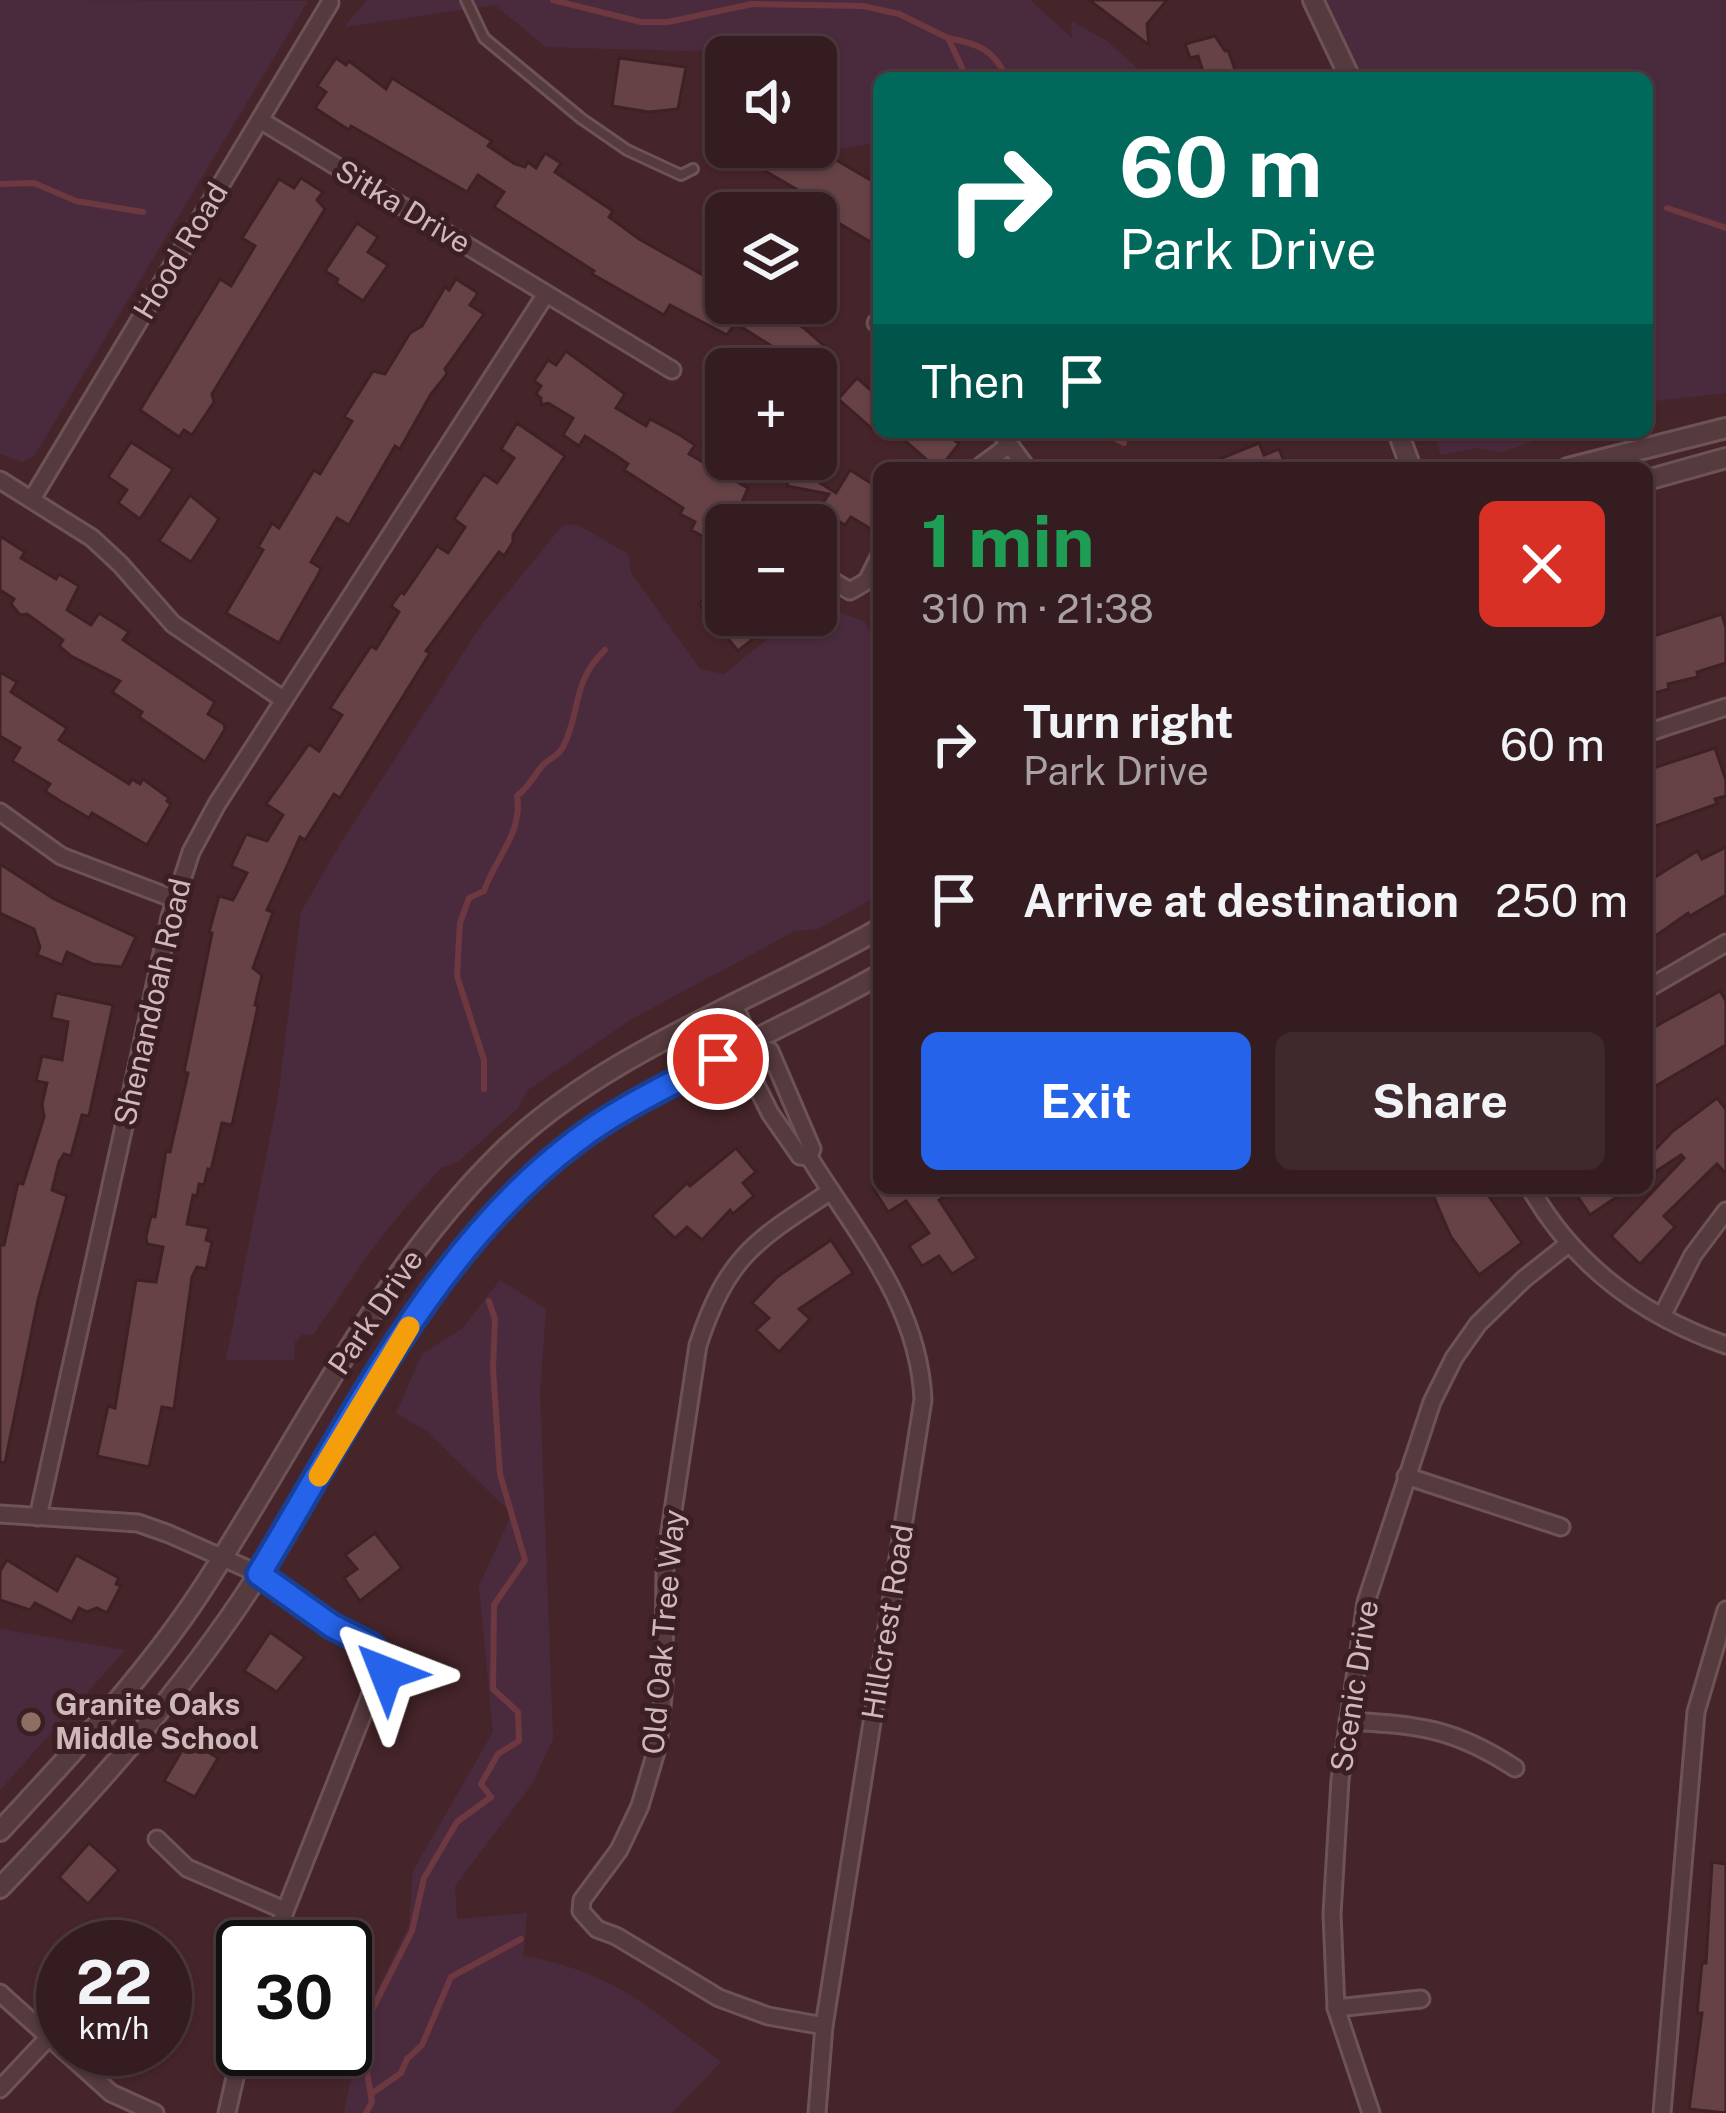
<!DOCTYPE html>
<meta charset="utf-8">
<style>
:root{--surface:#341c20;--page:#3f292d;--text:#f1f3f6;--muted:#a9a1a5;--line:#4e3a3e;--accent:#2563eb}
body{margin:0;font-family:"Public Sans",sans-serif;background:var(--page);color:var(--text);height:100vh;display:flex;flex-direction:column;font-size:45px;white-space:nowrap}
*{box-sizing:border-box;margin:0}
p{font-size:39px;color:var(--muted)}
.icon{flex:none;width:66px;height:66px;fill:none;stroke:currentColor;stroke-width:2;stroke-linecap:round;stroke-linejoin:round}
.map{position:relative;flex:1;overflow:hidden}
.details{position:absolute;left:873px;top:462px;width:780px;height:732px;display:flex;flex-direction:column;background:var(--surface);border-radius:18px;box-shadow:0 3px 9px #0004,0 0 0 3px var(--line)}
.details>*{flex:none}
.banner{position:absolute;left:873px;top:72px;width:780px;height:366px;border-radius:18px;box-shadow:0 3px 9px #0004,0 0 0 3px var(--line);background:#00695c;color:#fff;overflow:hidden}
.tools{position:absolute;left:705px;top:36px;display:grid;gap:24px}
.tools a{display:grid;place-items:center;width:132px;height:132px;border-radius:18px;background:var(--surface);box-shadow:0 3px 9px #0004,0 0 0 3px var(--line);font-size:60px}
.speed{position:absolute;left:36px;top:1920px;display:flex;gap:24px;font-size:60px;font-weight:700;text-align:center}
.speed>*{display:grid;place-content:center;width:156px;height:156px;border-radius:50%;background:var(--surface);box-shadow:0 3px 9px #0004,0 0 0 3px var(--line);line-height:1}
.speed small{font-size:30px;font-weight:400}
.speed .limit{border:6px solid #111;border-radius:18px;background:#fff;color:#111}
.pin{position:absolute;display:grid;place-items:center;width:102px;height:102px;color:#fff;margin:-51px;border:6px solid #fff;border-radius:50%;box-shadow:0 3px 12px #0007}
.me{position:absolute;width:132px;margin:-66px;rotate:315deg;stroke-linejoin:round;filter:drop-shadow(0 0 9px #0008)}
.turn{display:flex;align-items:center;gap:42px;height:252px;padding:0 48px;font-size:54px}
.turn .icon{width:156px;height:156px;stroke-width:2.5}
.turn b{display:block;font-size:84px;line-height:102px}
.then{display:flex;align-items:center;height:114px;padding:0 48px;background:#0003;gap:24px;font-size:45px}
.round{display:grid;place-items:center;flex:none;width:126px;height:126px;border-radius:18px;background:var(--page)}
.head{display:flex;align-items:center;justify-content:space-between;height:204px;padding:0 48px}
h1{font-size:72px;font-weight:700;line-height:90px;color:#1e9e55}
.primary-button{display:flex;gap:24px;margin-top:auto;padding:24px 48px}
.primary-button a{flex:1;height:138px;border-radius:18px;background:var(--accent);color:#fff;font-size:48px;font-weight:700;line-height:138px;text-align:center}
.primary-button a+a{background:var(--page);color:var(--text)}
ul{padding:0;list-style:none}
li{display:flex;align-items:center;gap:36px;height:156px;padding:0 48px}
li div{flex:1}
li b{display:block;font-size:45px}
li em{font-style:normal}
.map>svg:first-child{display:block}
.green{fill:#4a2b3e}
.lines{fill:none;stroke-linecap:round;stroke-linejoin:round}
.stream{stroke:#6e3840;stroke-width:6}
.building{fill:#664246;stroke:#3d2124;stroke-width:3}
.service-casing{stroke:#6d5355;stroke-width:14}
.minor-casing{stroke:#6d5355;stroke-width:21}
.tertiary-casing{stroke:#6d5355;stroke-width:24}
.service{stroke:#553a3e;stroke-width:8}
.minor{stroke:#553a3e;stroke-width:15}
.tertiary{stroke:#553a3e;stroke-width:18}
.route-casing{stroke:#184099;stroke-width:30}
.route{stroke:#2563eb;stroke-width:21}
.slow{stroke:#f59e0b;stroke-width:21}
.education-dot{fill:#8d6e63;stroke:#3b1f22;stroke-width:4.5}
.labels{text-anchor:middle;stroke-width:10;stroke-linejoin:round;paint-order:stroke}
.street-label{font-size:30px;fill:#ceb8ba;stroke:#3b1f22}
.poi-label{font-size:30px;font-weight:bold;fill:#ceb8ba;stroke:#3b1f22;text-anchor:start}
</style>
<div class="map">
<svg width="1726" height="2113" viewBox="0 0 1726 2113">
<rect width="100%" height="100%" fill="#46252a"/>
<g class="green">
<path d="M0,0L308,1L34,456L23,462L0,454Z"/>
<path d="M367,0H1030L1072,38L1071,21L1107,41L1148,78H879V152L874,143L812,154L810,147H816V57H805L807,45L688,51L546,47L495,5L344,27Z"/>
<path d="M1315,0H1726V393L1647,402V78H1358Z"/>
<path d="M1433,432H1559L1503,452L1477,448L1441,455Z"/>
<path d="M576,524L628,554L631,573L700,669L724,674L798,615H816V604L864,621L879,645V895L818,929L795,931L630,1020L528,1090L517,1109L459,1161L441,1168L405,1208L372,1249L313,1335L303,1334L295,1342L294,1360H226L278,1098L301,912L342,841L482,624L562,526Z"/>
<path d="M500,1280L546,1309L540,1393L553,1739L532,1784L455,1886L457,1919L527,1913L523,1956C613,1971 651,2009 721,2062L672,2113H344L363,2020L409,1925L413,1871L493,1732L479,1586L512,1514L428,1432L396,1413L422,1354L462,1329Z"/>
<path d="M0,1629L125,1650L0,1790Z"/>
</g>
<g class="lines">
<g class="stream">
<path d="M553,0L641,22H668L752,4L863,6L899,14L948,38L967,78"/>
<path d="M948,38C979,44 993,49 1007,78"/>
<path d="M0,184L34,183L76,201L143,212"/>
<path d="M1667,208L1726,228"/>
<path d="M1103,432L1124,443"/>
<path d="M484,1089V1060L457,976L460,923L469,898L484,891C495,858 523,833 517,796C530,786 532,778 542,766C548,759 559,756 563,747C581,713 571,682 605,650"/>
<path d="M371,2094L401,2073L407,2059L422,2045L451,1977L521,1939"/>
<path d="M366,2113L372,2102L365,2060L367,2020L412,1931L424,1878L457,1822L491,1797L481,1784L498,1754L519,1741L518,1712L493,1689L494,1605L525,1560L500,1474L493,1368L495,1319L489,1301"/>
</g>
</g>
<g class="building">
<path d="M1089,0H1167L1147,24L1149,45Z"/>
<path d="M1215,36L1225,51L1228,50L1238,78H1205L1198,56L1190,58L1185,44Z"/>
<path d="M336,58L346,65L349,61L386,89L392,78L492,141L488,146L515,164L525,167L528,162L536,168L545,153L561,163L555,172L613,211L609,217L639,239L726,288V303H774L771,308L804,328L831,352L820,369H773L760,361L770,345L735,323L727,335L670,305L664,315L592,274L594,271L494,207L504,192L478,175L467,192L351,126L349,130L315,108L326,92L317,86Z"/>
<path d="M619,58L686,67L678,109L649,112L612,106Z"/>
<path d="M724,147H814L879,185V247L830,218L824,212L827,207Z"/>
<path d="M301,178L323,192L317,200L325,209L212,394L214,402L192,435L184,430L179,437L140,410L220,279L231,286L255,246L242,238L279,179L294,188Z"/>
<path d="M357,223L378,237L368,252L388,265L363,301L336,283L338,279L325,271Z"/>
<path d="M456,279L478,293L470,305L484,314L445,369L447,374L431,394L400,449L395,446L349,525L337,518L311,562L321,568L318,575L279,643L226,613L263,550L258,547L272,523L279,528L314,470L320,474L352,421L344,417L373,371L385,374L410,333L422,326L445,287L449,290Z"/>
<path d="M566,351L625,394L616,408L646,426L650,419L680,435L695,445L689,454L748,488L732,525H726V538L721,536L717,544L691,530L695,522L680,514L683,508L624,470L628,464L615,455L585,436L579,446L563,435L573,418L548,403L541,405V398L536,394L541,386L534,381L548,360L556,365Z"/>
<path d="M857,378L879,397V435L838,399Z"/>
<path d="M517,423L565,456L513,535V542L504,556L499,552L426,651L430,653L340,798L334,794L305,840L300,837L287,866L267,910L273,912L253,968L262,975L255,1005L258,1006L232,1125L222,1123L211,1170L208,1169L204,1185L199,1184L197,1196L193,1195L187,1224L209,1228L206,1240L212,1242L206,1269L197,1267L192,1277L174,1409L162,1407L149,1467L97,1456L108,1406L115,1408L136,1280L156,1282L163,1247L147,1244L146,1237L151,1216L155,1217L166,1151L170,1152L188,1073L184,1072L212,933L209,932L219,896L233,900L247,873L231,866L246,834L267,841L283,815L266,804L309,744L319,751L342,715L330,708L371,646L376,649L399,612L391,606L401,592L404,594L437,546L448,553L465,527L454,519L484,474L497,483L514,458L501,449Z"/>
<path d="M895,432H945L959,444L940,468H936Z"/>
<path d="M131,442L173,469L140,519L118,503L127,490L108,477Z"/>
<path d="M1259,443L1264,455L1279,449L1287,468H1197Z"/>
<path d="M767,459H782L836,493L850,470L879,488V517L871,529L851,517L845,525L838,521L837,524L817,511L829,494L787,486L788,481L764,477Z"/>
<path d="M190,495L219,519L191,562L159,541Z"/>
<path d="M0,536L25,552L21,558L56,579L59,574L79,586L67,610L91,625L99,613L129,632L123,640L215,702L208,714L224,724L225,729L205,762L139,717L142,712L112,692L120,681L71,656L59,646L63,640L27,614L20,615L11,604L14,599L0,590Z"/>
<path d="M726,582V615H758L768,627L738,651L699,604Z"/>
<path d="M1722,614L1726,628V663L1697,672L1698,677L1668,684L1669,689L1647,695V638Z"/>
<path d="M0,672L17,682L11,692L67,728L59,740L129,784L132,779L140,784L143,779L169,798L167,801L171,804L147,845L92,813L89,818L60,801L45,791L50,784L12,761L20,748L0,736Z"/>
<path d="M1715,748L1726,780V796L1715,799L1717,804L1647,829V770Z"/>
<path d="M1726,847V895L1690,916L1688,913L1647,942V882L1697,851L1702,859Z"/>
<path d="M0,864L54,899L136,937L122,967L93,964L67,952L62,965L37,955L40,947L34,929L0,913Z"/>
<path d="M1720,991L1726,1001V1045L1647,1091V1031Z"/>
<path d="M56,993L113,1005L89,1116L82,1115L71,1156L64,1154L59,1162L52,1190L67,1196L38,1300L5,1463L0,1462V1245H4L18,1183L23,1184L44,1117L42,1104L47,1083L36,1081L42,1056L62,1060L68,1022L51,1018Z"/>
<path d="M1717,1098L1726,1109V1174L1717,1164L1664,1216L1675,1227L1640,1264L1611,1236L1684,1158L1681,1155L1655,1172L1647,1164V1158L1673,1131Z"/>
<path d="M736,1148L756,1172L743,1183L754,1196L733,1214L730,1210L702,1240L687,1227L675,1238L652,1216L687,1183L690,1186Z"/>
<path d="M873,1188H938L944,1197L939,1200L977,1258L952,1274L939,1256L922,1266L909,1246L929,1233L906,1201L888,1212Z"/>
<path d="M1430,1188H1483L1522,1243L1479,1275L1451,1237Z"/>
<path d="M1572,1188H1630L1590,1215Z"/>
<path d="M831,1240L853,1273L799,1309L810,1319L779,1352L756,1330L769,1318L752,1303L777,1277Z"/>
<path d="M375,1533L402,1568L360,1601L344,1578L357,1569L345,1555Z"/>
<path d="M76,1555L119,1578L116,1584L121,1586L107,1613L97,1608L87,1612L79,1608L72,1622L35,1603L30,1610L0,1600V1571L7,1560L57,1591Z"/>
<path d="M270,1632L305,1657L277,1692L244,1671Z"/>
<path d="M188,1740L218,1758L195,1797L164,1781Z"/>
<path d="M89,1843L119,1870L88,1904L59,1877Z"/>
<path d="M1712,1862L1726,1864V2113L1689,2109L1702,2013H1697L1702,1963H1706Z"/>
</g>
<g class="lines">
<defs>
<path id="service" d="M466,0L484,38L582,119L627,150L681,175L693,169"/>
<g id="minor">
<path d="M260,120L672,370"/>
<path d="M876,323L879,324"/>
<path d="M1000,432L1027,468"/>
<path d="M978,468L1009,445"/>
<path d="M0,480L92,538L120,564L173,624L284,700"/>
<path d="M32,499L330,3"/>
<path d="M816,571L850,591L867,581L879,557"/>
<path d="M1647,733L1726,707"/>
<path d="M0,812L61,856L174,899"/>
<path d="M1647,989L1726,943"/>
<path d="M734,1005L753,1048L746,1065L770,1113L800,1156L809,1157C858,1236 919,1305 923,1400L824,2026L817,2113"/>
<path d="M753,1048L770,1051L812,1149L809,1157"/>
<path d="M1530,1188C1574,1265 1643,1316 1726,1345"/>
<path d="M1662,1316L1693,1255L1726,1211"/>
<path d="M1406,1476L1561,1527"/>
<path d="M0,1514L138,1523L169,1534L259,1574L379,1654L386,1673L370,1696L271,1947"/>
<path d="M38,1517L170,917L191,852L217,804L546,294"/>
<path d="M1348,1721C1419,1725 1454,1728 1515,1768"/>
<path d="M157,1839L187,1868L284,1910"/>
<path d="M0,1993L111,2093L155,2113"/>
<path d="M1336,2008L1421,1999"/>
<path d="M824,2026L768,2016L719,1998L616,1936L597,1929L581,1911L582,1900L619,1850L640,1806L658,1745L664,1687L665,1564L698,1345C728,1255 755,1241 831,1191"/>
<path d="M0,2089L48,2038"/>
<path d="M227,2113L243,2042"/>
<path d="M1371,2113L1336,2008L1332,1914L1340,1780L1366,1602L1432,1402L1454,1358L1478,1324L1524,1279L1567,1245"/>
<path d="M1662,2113L1696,1712L1726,1610"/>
</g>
<g id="tertiary">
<path d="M1313,0L1350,78"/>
<path d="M1398,432L1411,468"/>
<path d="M1568,468L1726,428"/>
<path d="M1647,480L1726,458"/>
<path d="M0,1831C70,1755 142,1680 199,1594C296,1447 371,1283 497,1157C600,1054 754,1001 879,929"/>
<path d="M0,1888C93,1791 182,1693 255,1580C341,1446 410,1292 527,1183C628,1089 761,1042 879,975"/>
</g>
</defs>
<use href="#service" class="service-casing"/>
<use href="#minor" class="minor-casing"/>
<use href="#tertiary" class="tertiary-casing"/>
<use href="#service" class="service"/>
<use href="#minor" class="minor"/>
<use href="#tertiary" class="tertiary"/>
</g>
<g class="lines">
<defs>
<path id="route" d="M386,1673L379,1654L370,1645L332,1626L259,1574C350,1425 432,1249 576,1141C619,1108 670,1085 718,1059"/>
</defs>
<use href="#route" class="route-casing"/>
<use href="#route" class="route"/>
<path class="slow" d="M319,1476L409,1327"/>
</g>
<circle class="education-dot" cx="31" cy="1722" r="12"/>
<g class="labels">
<g class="street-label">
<text transform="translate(403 207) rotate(31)" y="10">Sitka Drive</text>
<text transform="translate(181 251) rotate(-59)" y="10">Hood Road</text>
<text transform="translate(153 1002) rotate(-77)" y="10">Shenandoah Road</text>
<text transform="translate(376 1312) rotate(-56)" y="10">Park Drive</text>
<text transform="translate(888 1622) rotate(-81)" y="10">Hillcrest Road</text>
<text transform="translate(664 1632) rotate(-85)" y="10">Old Oak Tree Way</text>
<text transform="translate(1355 1686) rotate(-81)" y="10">Scenic Drive</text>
</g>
<g class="poi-label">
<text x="55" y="1715">Granite Oaks<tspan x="55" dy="34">Middle School</tspan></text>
</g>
</g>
</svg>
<div class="tools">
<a><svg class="icon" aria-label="sound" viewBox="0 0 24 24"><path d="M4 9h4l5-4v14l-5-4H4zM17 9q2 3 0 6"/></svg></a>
<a><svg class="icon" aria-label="layers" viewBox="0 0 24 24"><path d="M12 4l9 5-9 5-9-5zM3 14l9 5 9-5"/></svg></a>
<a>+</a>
<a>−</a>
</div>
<div class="speed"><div>22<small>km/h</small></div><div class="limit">30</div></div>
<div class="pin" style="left:718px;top:1059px;background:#d93025"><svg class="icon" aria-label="arrive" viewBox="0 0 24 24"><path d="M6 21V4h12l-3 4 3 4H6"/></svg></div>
<svg class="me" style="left:386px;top:1673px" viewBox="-20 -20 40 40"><path d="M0-17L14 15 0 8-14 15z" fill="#2563eb" stroke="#fff" stroke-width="4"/></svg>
<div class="banner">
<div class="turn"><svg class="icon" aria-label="right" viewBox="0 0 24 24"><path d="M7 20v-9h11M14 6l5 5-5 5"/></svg><div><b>60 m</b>Park Drive</div></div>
<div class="then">Then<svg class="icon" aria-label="arrive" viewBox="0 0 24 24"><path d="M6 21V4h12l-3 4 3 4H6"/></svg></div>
</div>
<section class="details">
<div class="head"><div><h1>1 min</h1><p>310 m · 21:38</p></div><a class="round" style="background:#d93025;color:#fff"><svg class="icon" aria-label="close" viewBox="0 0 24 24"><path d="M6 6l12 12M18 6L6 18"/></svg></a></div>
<ul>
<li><svg class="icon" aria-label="right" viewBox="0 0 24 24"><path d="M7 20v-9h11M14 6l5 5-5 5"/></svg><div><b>Turn right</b><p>Park Drive</p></div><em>60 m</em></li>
<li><svg class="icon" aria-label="arrive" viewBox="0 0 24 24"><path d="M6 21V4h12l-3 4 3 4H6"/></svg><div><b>Arrive at destination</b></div><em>250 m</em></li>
</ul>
<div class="primary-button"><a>Exit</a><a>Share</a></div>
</section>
</div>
